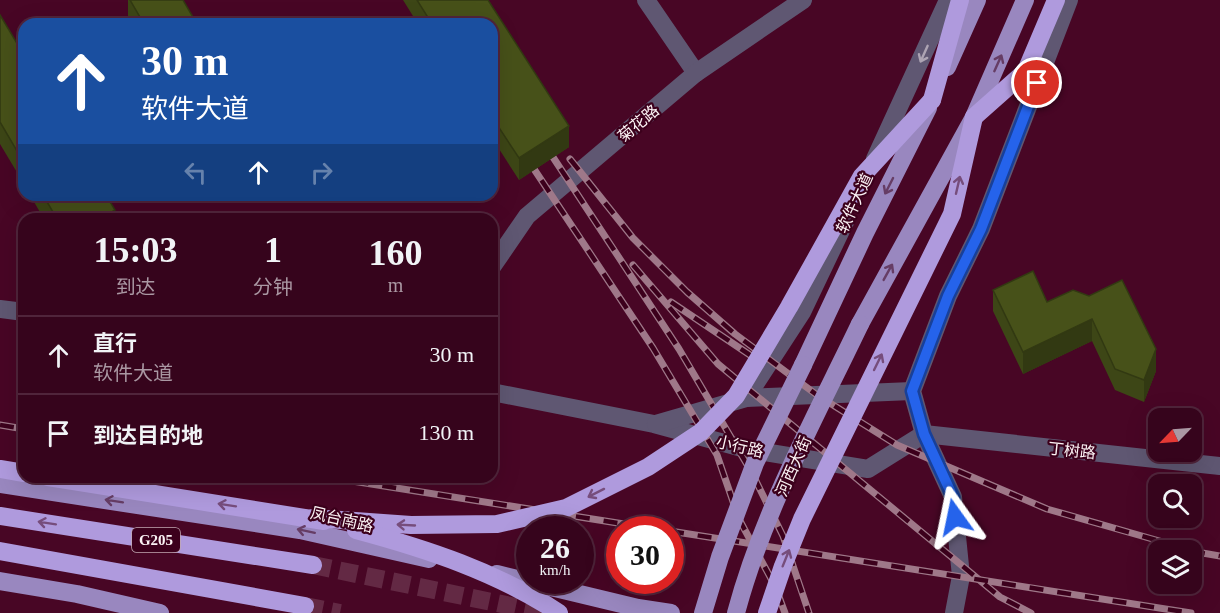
<!DOCTYPE html>
<html lang="zh">
<meta charset="utf-8">
<style>
:root{--surface:#36041c;--page:#411229;--text:#f1f3f6;--muted:#aa98a3;--line:#50253b}
body{margin:0;font-family:"Times New Roman","Noto Sans SC",serif;background:var(--page);color:var(--text);height:100vh;display:flex;flex-direction:column;font-size:22px;white-space:nowrap}
*{box-sizing:border-box;margin:0}
p{font-size:20px;color:var(--muted)}
.icon{flex:none;width:33px;height:33px;fill:none;stroke:currentColor;stroke-width:2;stroke-linecap:round;stroke-linejoin:round}
.map{position:relative;flex:1;overflow:hidden}
.drawer{position:absolute;left:18px;top:213px;width:480px;height:270px;display:flex;flex-direction:column;background:var(--surface);border-radius:18px;box-shadow:0 6px 24px #0002,0 0 0 2px var(--line)}
.drawer>*{flex:none}
.guide{position:absolute;left:18px;top:18px;width:480px;height:183px;border-radius:18px;box-shadow:0 6px 24px #0002,0 0 0 2px var(--line);background:#1a4fa0;color:#fff;overflow:hidden}
.needle{width:39px;rotate:245deg}
.tools{position:absolute;left:1148px;top:408px;display:grid;gap:12px}
.tools a{display:grid;place-items:center;width:54px;height:54px;border-radius:12px;background:var(--surface);box-shadow:0 6px 24px #0002,0 0 0 2px var(--line);font-size:30px}
.speed{position:absolute;left:516px;top:516px;display:flex;gap:12px;font-size:30px;font-weight:700;text-align:center}
.speed>*{display:grid;place-content:center;width:78px;height:78px;border-radius:50%;background:var(--surface);box-shadow:0 6px 24px #0002,0 0 0 2px var(--line);line-height:1}
.speed small{font-size:15px;font-weight:400}
.speed .limit{border:9px solid #d22;background:#fff;color:#111}
.pin{position:absolute;display:grid;place-items:center;width:51px;height:51px;color:#fff;margin:-26px;border:3px solid #fff;border-radius:50%;box-shadow:0 2px 6px #0007}
.me{position:absolute;width:66px;margin:-33px;rotate:348deg;stroke-linejoin:round;filter:drop-shadow(0 0 4px #0008)}
.turn{display:flex;align-items:center;gap:21px;height:126px;padding:0 24px;font-size:27px}
.turn .icon{width:78px;height:78px;stroke-width:2.5}
.turn b{display:block;font-size:42px;line-height:51px}
.lanes{display:flex;align-items:center;height:57px;padding:0 24px;background:#0003;justify-content:center;gap:30px;direction:ltr}
.lanes .off{opacity:.35}
.eta{display:flex;justify-content:space-evenly;align-items:center;height:102px;text-align:center}
.eta b{font-size:36px;font-weight:700;line-height:42px}
ul{padding:0;list-style:none}
li{display:flex;align-items:center;gap:18px;height:78px;padding:0 24px;border-top:2px solid var(--line)}
li div{flex:1}
li b{display:block;font-size:22px}
li em{font-style:normal}
.map>svg:first-child{display:block}
.lines{fill:none;stroke-linecap:round;stroke-linejoin:round}
.highway-tunnel{stroke:#632944;stroke-width:18;stroke-dasharray:18 9;stroke-linecap:butt}
.minor{stroke:#5f5772;stroke-width:18}
.major{stroke:#9987bf;stroke-width:18}
.highway{stroke:#af9add;stroke-width:18}
.rail-casing{stroke:#9f7889;stroke-width:7}
.rail{stroke:#3c001c;stroke-width:4.5;stroke-dasharray:14;stroke-linecap:butt}
.major-bridge{stroke:#9987bf;stroke-width:18}
.highway-bridge{stroke:#af9add;stroke-width:18}
.wall{fill:#3d4616}
.shaded-wall{fill:#323912}
.building{fill:#475119;stroke:#323912;stroke-width:1.5}
.oneway{stroke:#ada4b3}
.oneway2{stroke:#663d65}
.oneway3{stroke:#764d7c}
.route-casing{stroke:#184099;stroke-width:15}
.route{stroke:#2563eb;stroke-width:10}
.labels{text-anchor:middle;stroke-width:4.5;stroke-linejoin:round;paint-order:stroke}
.shield{fill:#3c001c;stroke:#c2a9b3;stroke-width:1.5}
.shield-label{font-size:15px;font-weight:bold;fill:#fbf2f4}
.street-label{font-size:16px;fill:#fbf2f4;stroke:#3c001c}
</style>
<div class="map">
<svg width="1220" height="613" viewBox="0 0 1220 613">
<rect width="100%" height="100%" fill="#480625"/>
<g class="lines">
<g class="highway-tunnel">
<path d="M313,565L545,613"/>
<path d="M305,606L340,613"/>
</g>
<g class="minor">
<path d="M646,0L696,73"/>
<path d="M875,159L948,0"/>
<path d="M492,267L527,216L696,73L803,0"/>
<path d="M0,309L24,312"/>
<path d="M492,392L654,424L746,449L868,469L924,434"/>
<path d="M746,398L802,312L845,222"/>
<path d="M656,424L746,398L912,391"/>
<path d="M924,434L1220,466"/>
<path d="M954,613L961,576L953,497L924,434L912,391L948,296L981,229L1069,0"/>
</g>
<g class="major">
<path d="M947,67L977,0"/>
<path d="M860,324L974,117L1025,0"/>
<path d="M803,365L865,233L928,108"/>
<path d="M0,484L300,530L429,559"/>
<path d="M497,574L638,608L671,613"/>
<path d="M0,581L77,594L160,613"/>
</g>
<g class="highway">
<path d="M932,100L960,0"/>
<path d="M974,117L1026,71L1056,0"/>
<path d="M0,469L24,473"/>
<path d="M0,516L313,565"/>
<path d="M0,551L305,606"/>
</g>
<defs>
<g id="rail">
<path d="M545,145L679,349L752,473L783,536L809,613"/>
<path d="M526,157L653,348L717,455L739,519L775,586L785,613"/>
<path d="M570,159L633,238L687,292L735,334L817,395L897,445L1047,509L1191,550"/>
<path d="M633,265L718,364L1000,597L1031,613"/>
<path d="M671,302L753,357"/>
<path d="M0,425L24,429"/>
<path d="M327,477L662,530"/>
<path d="M670,531L1191,613"/>
<path d="M1191,551L1220,556"/>
</g>
</defs>
<use href="#rail" class="rail-casing"/>
<use href="#rail" class="rail"/>
<g class="major-bridge">
<path d="M703,613L720,557L755,463L803,365"/>
<path d="M736,613C763,512 815,418 860,324"/>
</g>
<g class="highway-bridge">
<path d="M48,477L324,521"/>
<path d="M313,518L411,525L497,524L566,508L648,467L701,432L736,396L789,307L862,176L932,100"/>
<path d="M356,530C427,549 497,572 559,613"/>
<path d="M767,613L783,566L802,519L952,214L974,117"/>
</g>
</g>
<g class="wall">
<path d="M128,0H183L197,24H131L128,18Z"/>
<path d="M403,0H488L569,147L519,180L492,138V24H418Z"/>
<path d="M0,15L24,55V184L0,144Z"/>
<path d="M30,195H106L115,219H44Z"/>
<path d="M993,290L1047,302L1073,290L1156,371L1144,402L1115,390L1092,341L1023,374L993,311Z"/>
</g>
<g class="shaded-wall">
<path d="M569,126V147L519,180V158Z"/>
<path d="M115,210V219H101Z"/>
<path d="M1092,319V341L1023,374V352Z"/>
<path d="M1156,349V371L1144,402V380Z"/>
</g>
<g class="building">
<path d="M130,0H183L197,24H144Z"/>
<path d="M417,0H488L569,126L519,158L492,117V24H432Z"/>
<path d="M0,15L24,55V163L0,122Z"/>
<path d="M43,195H106L115,210L101,219H57Z"/>
<path d="M1033,271L1047,302L1073,290L1089,296L1122,280L1156,349L1144,380L1115,369L1092,319L1023,352L993,290Z"/>
</g>
<defs><path id="oneway-shaft" d="M-6 0H5M1.5-3L5.5 0L1.5 3" fill="none" stroke-width="1.6" stroke-linecap="round" stroke-linejoin="round" transform="scale(1.5)"/></defs>
<use class="oneway" href="#oneway-shaft" transform="translate(924 54) rotate(114)"/>
<g class="oneway2">
<use href="#oneway-shaft" transform="translate(998 63) rotate(-66)"/>
<use href="#oneway-shaft" transform="translate(889 186) rotate(117)"/>
<use href="#oneway-shaft" transform="translate(888 272) rotate(-61)"/>
<use href="#oneway-shaft" transform="translate(114 501) rotate(-171)"/>
<use href="#oneway-shaft" transform="translate(306 531) rotate(-168)"/>
</g>
<g class="oneway3">
<use href="#oneway-shaft" transform="translate(958 185) rotate(-77)"/>
<use href="#oneway-shaft" transform="translate(878 362) rotate(-64)"/>
<use href="#oneway-shaft" transform="translate(596 493) rotate(153)"/>
<use href="#oneway-shaft" transform="translate(227 505) rotate(-171)"/>
<use href="#oneway-shaft" transform="translate(47 523) rotate(-171)"/>
<use href="#oneway-shaft" transform="translate(406 525) rotate(-177)"/>
<use href="#oneway-shaft" transform="translate(786 558) rotate(-68)"/>
</g>
<g class="lines">
<defs>
<path id="route" d="M955,517L953,497L924,434L912,391L948,296L981,229L1037,83"/>
</defs>
<use href="#route" class="route-casing"/>
<use href="#route" class="route"/>
</g>
<g class="labels">
<rect class="shield" x="132" y="528" width="48" height="24" rx="4.5"/>
<g class="shield-label">
<text x="156" y="545">G205</text>
</g>
<g class="street-label">
<text transform="translate(638 123) rotate(-40)" y="6">菊花路</text>
<text transform="translate(854 203) rotate(-65)" y="6">软件大道</text>
<text transform="translate(740 446) rotate(13)" y="6">小行路</text>
<text transform="translate(1072 450) rotate(6)" y="6">丁树路</text>
<text transform="translate(793 466) rotate(-66)" y="6">河西大街</text>
<text transform="translate(342 519) rotate(13)" y="6">凤台南路</text>
</g>
</g>
</svg>
<div class="tools">
<a><svg class="needle" viewBox="-14 -14 28 28"><path d="M0-13l5 13h-10z" fill="#e53935"/><path d="M0 13l5-13h-10z" fill="#aa98a3"/></svg></a>
<a><svg class="icon" aria-label="search" viewBox="0 0 24 24"><circle cx="10" cy="10" r="6"/><path d="M15 15l6 6"/></svg></a>
<a><svg class="icon" aria-label="layers" viewBox="0 0 24 24"><path d="M12 4l9 5-9 5-9-5zM3 14l9 5 9-5"/></svg></a>
</div>
<div class="speed"><div>26<small>km/h</small></div><div class="limit">30</div></div>
<div class="pin" style="left:1037px;top:83px;background:#d93025"><svg class="icon" aria-label="arrive" viewBox="0 0 24 24"><path d="M6 21V4h12l-3 4 3 4H6"/></svg></div>
<svg class="me" style="left:955px;top:517px" viewBox="-20 -20 40 40"><path d="M0-17L14 15 0 8-14 15z" fill="#2563eb" stroke="#fff" stroke-width="4"/></svg>
<div class="guide">
<div class="turn"><svg class="icon" aria-label="ahead" viewBox="0 0 24 24"><path d="M12 20V5M6 11l6-6 6 6"/></svg><div><b>30 m</b>软件大道</div></div>
<div class="lanes"><svg class="icon off" aria-label="left" viewBox="0 0 24 24"><path d="M17 20v-9H6M10 6l-5 5 5 5"/></svg><svg class="icon" aria-label="ahead" viewBox="0 0 24 24"><path d="M12 20V5M6 11l6-6 6 6"/></svg><svg class="icon off" aria-label="right" viewBox="0 0 24 24"><path d="M7 20v-9h11M14 6l5 5-5 5"/></svg></div>
</div>
<section class="drawer">
<div class="eta">
<div><b>15:03</b><p>到达</p></div>
<div><b>1</b><p>分钟</p></div>
<div><b>160</b><p>m</p></div>
</div>
<ul>
<li><svg class="icon" aria-label="ahead" viewBox="0 0 24 24"><path d="M12 20V5M6 11l6-6 6 6"/></svg><div><b>直行</b><p>软件大道</p></div><em>30 m</em></li>
<li><svg class="icon" aria-label="arrive" viewBox="0 0 24 24"><path d="M6 21V4h12l-3 4 3 4H6"/></svg><div><b>到达目的地</b></div><em>130 m</em></li>
</ul>
</section>
</div>
